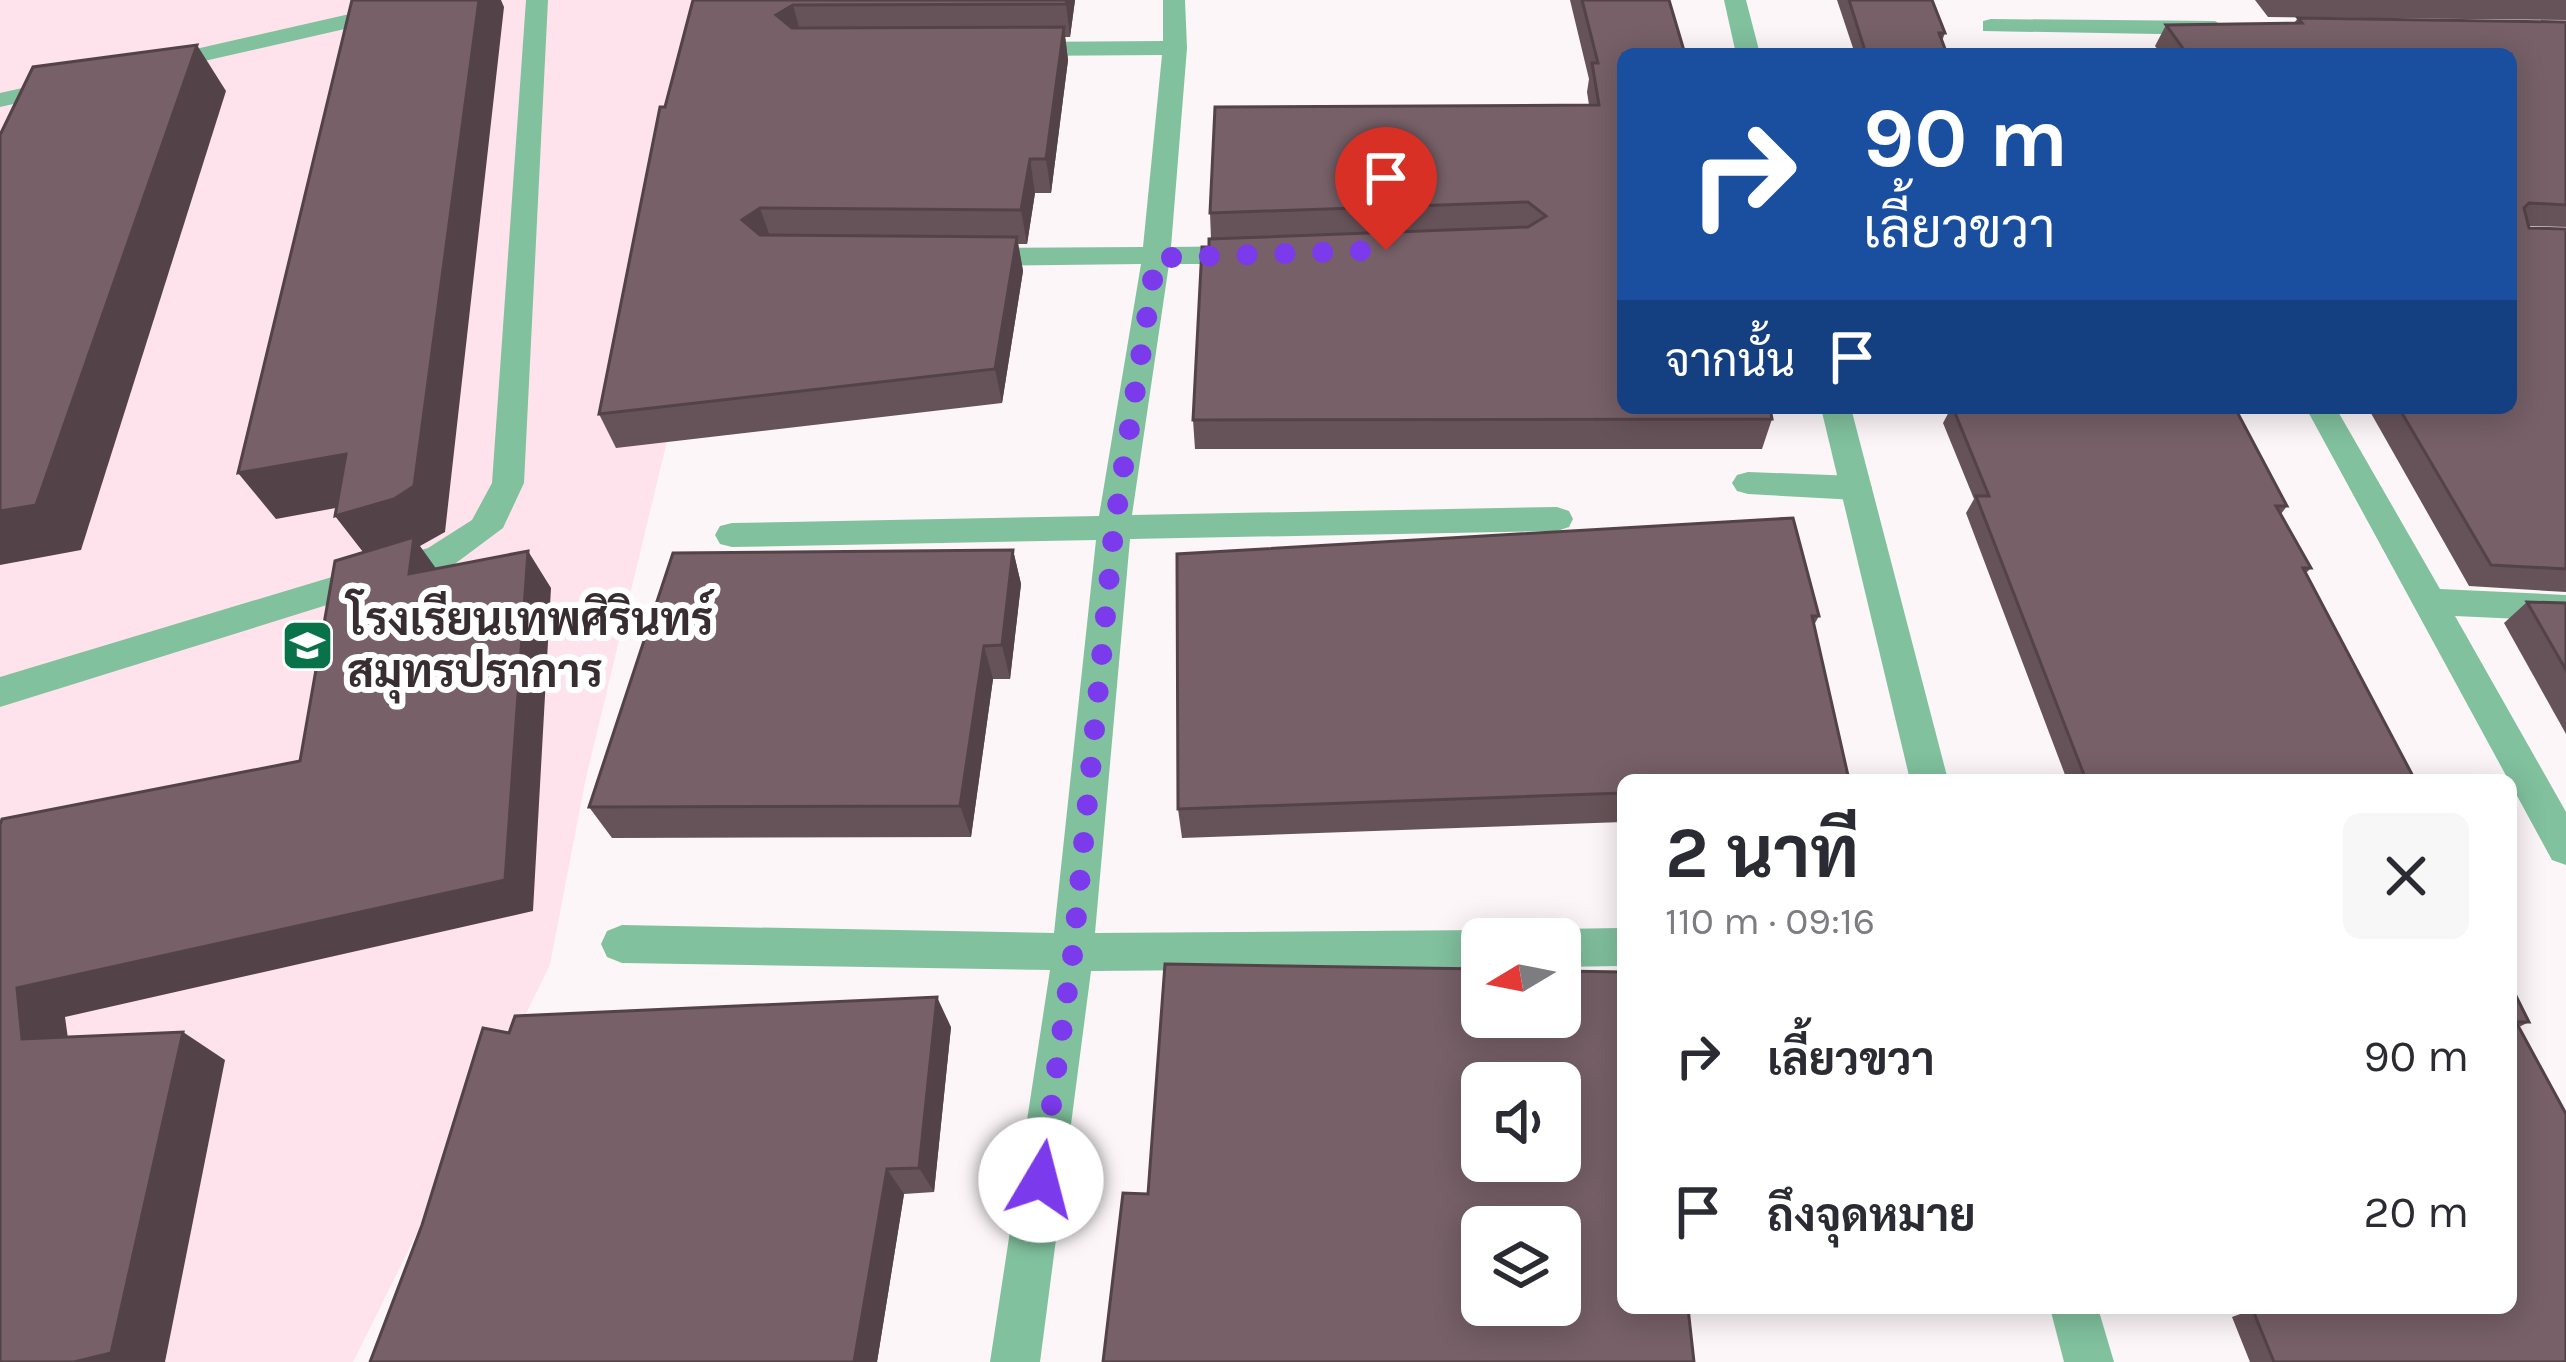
<!DOCTYPE html>
<html lang="th">
<meta charset="utf-8">
<style>
:root{--surface:#fff;--page:#f7f7f7;--text:#2b2b33;--muted:#7c7c81}
body{margin:0;font-family:Karla,Sarabun,sans-serif;background:var(--page);color:var(--text);height:100vh;display:flex;flex-direction:column;font-size:45px;white-space:nowrap}
*{box-sizing:border-box;margin:0}
p{font-size:39px;color:var(--muted)}
.icon{flex:none;width:66px;height:66px;fill:none;stroke:currentColor;stroke-width:2;stroke-linecap:round;stroke-linejoin:round}
.map{position:relative;flex:1;overflow:hidden}
.side{position:absolute;left:1617px;top:774px;width:900px;height:540px;display:flex;flex-direction:column;background:var(--surface);border-radius:18px;box-shadow:0 6px 30px #0003}
.side>*{flex:none}
.guide{position:absolute;left:1617px;top:48px;width:900px;height:366px;border-radius:18px;box-shadow:0 6px 30px #0003;background:#1a4fa0;color:#fff;overflow:hidden}
.needle{width:78px;rotate:260deg}
.fabs{position:absolute;left:1461px;top:918px;display:grid;gap:24px}
.fabs a{display:grid;place-items:center;width:120px;height:120px;border-radius:18px;background:var(--surface);box-shadow:0 6px 30px #0003;font-size:60px}
.pin{position:absolute;display:grid;place-items:center;width:102px;height:102px;color:#fff;margin:-123px -51px;border-radius:50% 50% 50% 0;rotate:-45deg;box-shadow:0 0 12px #0007}
.pin .icon{rotate:45deg}
.me{position:absolute;width:132px;margin:-66px;rotate:8deg;stroke-linejoin:round;filter:drop-shadow(0 0 9px #0008)}
.turn{display:flex;align-items:center;gap:42px;height:252px;padding:0 48px;font-size:54px}
.turn .icon{width:156px;height:156px;stroke-width:2.5}
.turn b{display:block;font-size:84px;line-height:102px}
.then{display:flex;align-items:center;height:114px;padding:0 48px;background:#0003;gap:24px;font-size:45px}
.round{display:grid;place-items:center;flex:none;width:126px;height:126px;border-radius:18px;background:var(--page)}
.head{display:flex;align-items:center;justify-content:space-between;height:204px;padding:0 48px}
h1{font-size:72px;font-weight:700;line-height:90px}
ul{padding:0;list-style:none}
li{display:flex;align-items:center;gap:36px;height:156px;padding:0 48px}
li div{flex:1}
li b{display:block;font-size:45px}
li em{font-style:normal}
.map>svg:first-child{display:block}
.built{fill:#ffe3ec}
.lines{fill:none;stroke-linecap:round;stroke-linejoin:round}
.lane{fill:#81c19e;fill-rule:evenodd}
.street{fill:#81c19e;fill-rule:evenodd}
.wall{fill:#665359}
.shaded-wall{fill:#534349}
.building{fill:#776068;stroke:#534349;stroke-width:3;fill-rule:evenodd}
.route{stroke:#7c3aed;stroke-width:21;stroke-dasharray:0 37.8}
.labels{text-anchor:middle;stroke-width:12;stroke-linejoin:round;paint-order:stroke}
.poi-label{font-size:45px;font-weight:bold;fill:#382e31;stroke:#fff;text-anchor:start}
</style>
<div class="map">
<svg width="2566" height="1362" viewBox="0 0 2566 1362">
<rect width="100%" height="100%" fill="#fcf6f8"/>
<path class="built" d="M0,0H773L585,782L550,965L353,1362H0Z"/>
<g class="lines">
<g class="lane">
<path d="M411,0H452L441,7L156,72L144,65L156,58Z"/>
<path d="M526,0H548L524,483L503,528L452,566L0,707V677L428,548L472,520L492,483Z"/>
<path d="M67,78L79,85L76,90L0,107V93Z"/>
<path d="M1748,472L1856,476L1867,480L1872,488L1867,496L1856,500L1748,494L1737,491L1732,483L1737,475Z"/>
</g>
<g class="street">
<path d="M1163,0H1185L1187,48L1171,247L1250,246L1264,255L1250,264H1169L1132,515L1557,507L1569,511L1573,519L1569,527L1557,531L1130,539L1095,933L1482,930L1498,939H1482V968L1091,971L1040,1362H990L1050,970L622,963L607,957L601,944L607,931L622,925L1054,933L1096,540L732,547L720,544L715,535L720,526L732,523L1099,516L1141,264L975,266L961,257L975,248L1143,247L1162,55L1021,56L1009,49L1021,42L1163,41Z"/>
<path d="M1724,0H1746L1760,54H1736Z"/>
<path d="M1991,19L2215,21L2227,28L2215,35L1983,31V21Z"/>
<path d="M1821,408H1851L1948,780H1910Z"/>
<path d="M2306,408H2336L2440,589L2566,595V621L2455,616L2566,812V865L2552,860Z"/>
<path d="M1619,928L1623,930V964L1619,966L1560,967V939H1544L1560,929Z"/>
<path d="M2050,1308H2098L2114,1362H2064Z"/>
</g>
</g>
<g class="wall">
<path d="M693,0H1075L1070,37H1065L1068,60L1051,193H1035L1027,244H1018L1023,271L1002,403L616,448L599,414L665,107Z"/>
<path d="M1570,0H1669L1772,419L1762,449H1195L1193,420L1209,247L1211,239L1210,213L1589,105L1587,92L1589,79Z"/>
<path d="M1837,0H1932L1945,33L1942,41L1947,54H1855Z"/>
<path d="M2255,0H2566V20L2268,17Z"/>
<path d="M2298,18L2566,22V227L2528,226L2529,228L2566,229V592L2469,586L2368,408H2511V54H2161L2155,46L2166,25L2294,23Z"/>
<path d="M1951,408H2235L2287,506L2281,514L2311,568L2306,573L2415,780H2067L1966,513L1974,499L1943,423Z"/>
<path d="M1013,550L1021,584L1010,679H993L971,837L612,838L589,807Z"/>
<path d="M1177,554L1819,616L1814,625L1623,780V822L1182,838L1178,809Z"/>
<path d="M2527,602L2566,603V734L2504,623Z"/>
<path d="M2511,986L2529,1022L2519,1027L2566,1362H2250L2232,1317L2243,1313L2242,1308H2511Z"/>
<path d="M951,1027L934,1192L904,1194L877,1362H370L509,1033Z"/>
</g>
<g class="shaded-wall">
<path d="M479,0H501L504,7L445,532L420,546L440,574L436,610L370,561L335,516Z"/>
<path d="M1067,0H1075L1070,37L1066,4Z"/>
<path d="M793,5L802,38L776,15Z"/>
<path d="M1064,27L1068,60L1051,193L1046,159Z"/>
<path d="M197,45L226,91L81,550L0,565V511Z"/>
<path d="M1030,159L1035,193L1027,244L1021,210Z"/>
<path d="M760,208L772,242L754,255L742,220Z"/>
<path d="M1017,237L1023,271L1002,403L995,369Z"/>
<path d="M346,454L379,500L276,519L238,473Z"/>
<path d="M1013,550L1021,584L1010,679L1002,645Z"/>
<path d="M528,551L551,588L533,911L65,1017L72,1067L22,1039L17,988L505,880Z"/>
<path d="M984,646L993,679L971,837L960,806Z"/>
<path d="M937,997L951,1027L934,1192L919,1168Z"/>
<path d="M183,1032L225,1060L165,1362H74Z"/>
<path d="M887,1169L904,1194L877,1362H854Z"/>
</g>
<g class="building">
<path d="M352,0H479L414,486L394,499L335,516L346,454L238,473Z"/>
<path d="M693,0H1067L1066,4L793,5L776,15L792,28L1064,27L1046,159H1030L1021,210L760,208L742,220L760,235L1017,237L995,369L599,414L660,107H665Z"/>
<path d="M1582,0H1669L1685,54H1623V408H1770L1772,419L1193,420L1202,247H1209V239L1528,227L1546,216L1528,202L1210,213L1215,107L1599,105L1592,63H1598Z"/>
<path d="M1849,0H1932L1945,33H1939L1947,54H1866Z"/>
<path d="M2298,18L2566,22V205L2529,203L2524,208L2529,228L2566,229V569L2491,565L2399,408H2511V54H2187L2166,25L2302,23Z"/>
<path d="M197,45L36,505L0,511V135L33,67Z"/>
<path d="M1953,408H2235L2287,506H2276L2311,568H2303L2415,780H2086L1976,496H1989Z"/>
<path d="M1793,518L1819,616H1812L1849,780H1623V793L1178,809L1177,554Z"/>
<path d="M414,537L409,574L528,551L505,880L17,988L22,1039L183,1032L111,1353L74,1362H0V825L2,819L300,761L335,561Z"/>
<path d="M1013,550L1002,645L984,646L960,806L589,807L673,553Z"/>
<path d="M2527,602L2566,603V670Z"/>
<path d="M1165,964L1482,969V1017H1560V971L1623,972V1308H1688L1694,1362H1103L1123,1193L1148,1194ZM1482,1083H1560V1161H1482ZM1482,1227H1560V1305H1482Z"/>
<path d="M2511,986L2529,1022H2516L2566,1114V1362H2274L2252,1308H2511Z"/>
<path d="M937,997L919,1168L887,1169L854,1362H370L422,1225L483,1028L509,1033L515,1016Z"/>
</g>
<g class="lines">
<path class="route" d="M1041,1180L1073,952L1114,528L1156,258L1386,250"/>
</g>
<defs>
<symbol id="school-square" viewBox="-11 -11 22 22"><rect x="-9" y="-9" width="18" height="18" rx="4" fill="#0a7249" stroke="#fff"/><path d="M0-5L7-2L0 1L-7-2ZM-4 1L0 2.5L4 1V4Q0 6-4 4Z" fill="#fff"/></symbol>
</defs>
<g fill-rule="evenodd">
<use href="#school-square" x="278" y="616" width="59" height="59"/>
</g>
<g class="labels">
<g class="poi-label">
<text x="347" y="635">โรงเรียนเทพศิรินทร์<tspan x="347" dy="52">สมุทรปราการ</tspan></text>
</g>
</g>
</svg>
<div class="fabs">
<a><svg class="needle" viewBox="-14 -14 28 28"><path d="M0-13l5 13h-10z" fill="#e53935"/><path d="M0 13l5-13h-10z" fill="#7c7c81"/></svg></a>
<a><svg class="icon" aria-label="sound" viewBox="0 0 24 24"><path d="M4 9h4l5-4v14l-5-4H4zM17 9q2 3 0 6"/></svg></a>
<a><svg class="icon" aria-label="layers" viewBox="0 0 24 24"><path d="M12 4l9 5-9 5-9-5zM3 14l9 5 9-5"/></svg></a>
</div>
<div class="pin" style="left:1386px;top:250px;background:#d93025"><svg class="icon" aria-label="arrive" viewBox="0 0 24 24"><path d="M6 21V4h12l-3 4 3 4H6"/></svg></div>
<svg class="me" style="left:1041px;top:1180px" viewBox="-20 -20 40 40"><circle r="19" fill="#fff"/><path d="M0-13L10 11 0 6-10 11z" fill="#7c3aed"/></svg>
<div class="guide">
<div class="turn"><svg class="icon" aria-label="right" viewBox="0 0 24 24"><path d="M7 20v-9h11M14 6l5 5-5 5"/></svg><div><b>90 m</b>เลี้ยวขวา</div></div>
<div class="then">จากนั้น<svg class="icon" aria-label="arrive" viewBox="0 0 24 24"><path d="M6 21V4h12l-3 4 3 4H6"/></svg></div>
</div>
<section class="side">
<div class="head"><div><h1>2 นาที</h1><p>110 m · 09:16</p></div><a class="round"><svg class="icon" aria-label="close" viewBox="0 0 24 24"><path d="M6 6l12 12M18 6L6 18"/></svg></a></div>
<ul>
<li><svg class="icon" aria-label="right" viewBox="0 0 24 24"><path d="M7 20v-9h11M14 6l5 5-5 5"/></svg><div><b>เลี้ยวขวา</b></div><em>90 m</em></li>
<li><svg class="icon" aria-label="arrive" viewBox="0 0 24 24"><path d="M6 21V4h12l-3 4 3 4H6"/></svg><div><b>ถึงจุดหมาย</b></div><em>20 m</em></li>
</ul>
</section>
</div>
